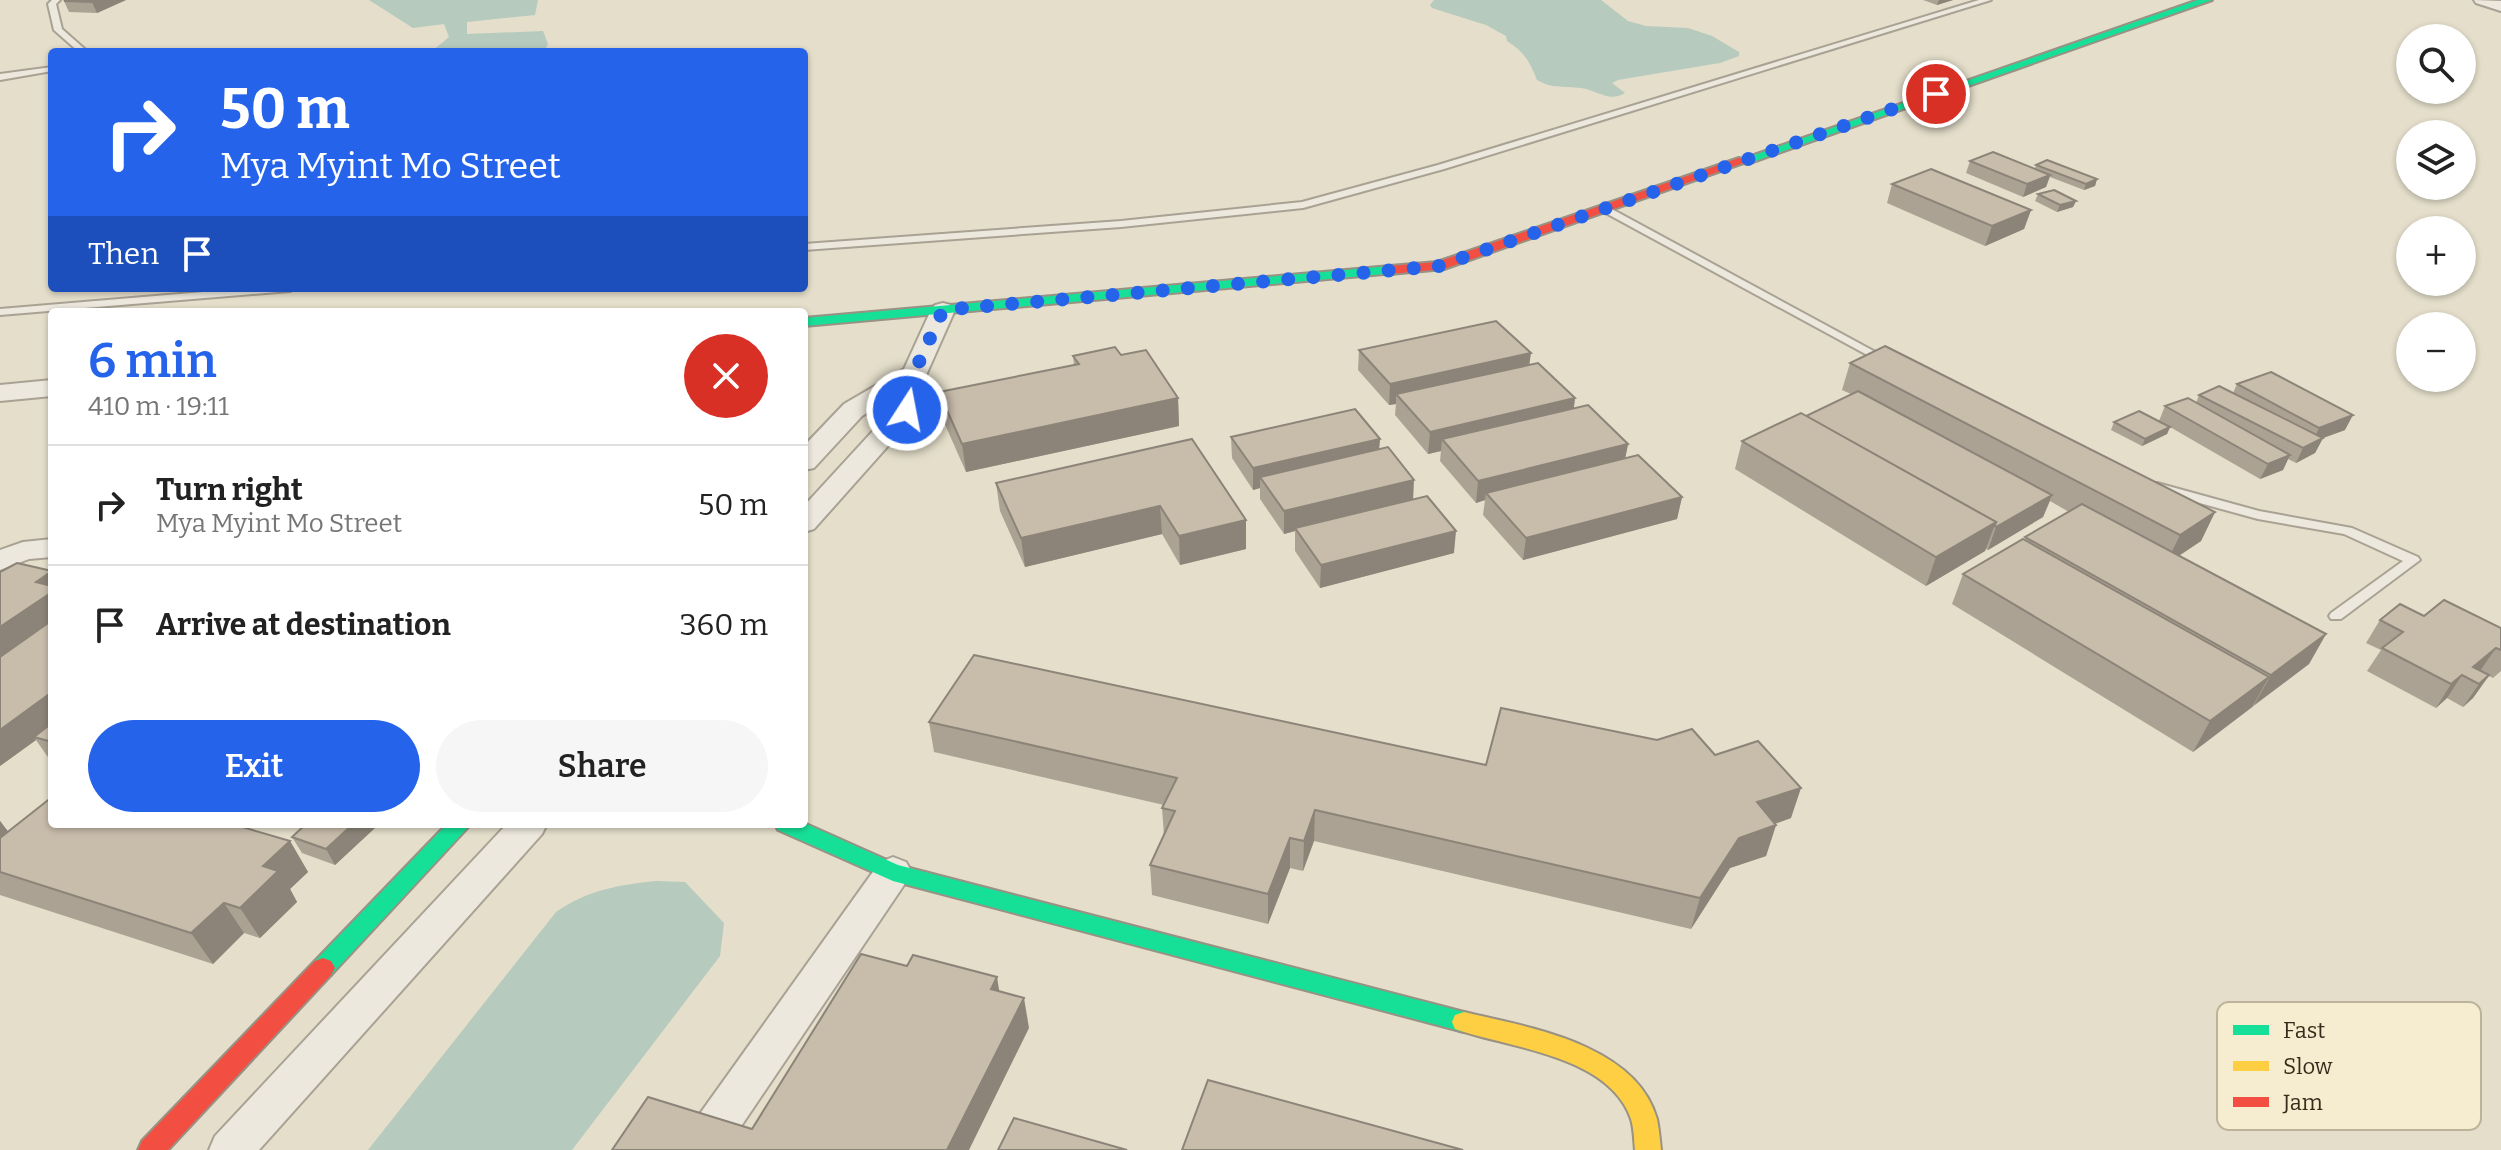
<!DOCTYPE html>
<meta charset="utf-8">
<style>
:root{--surface:#fff;--page:#f6f6f6;--text:#222;--muted:#767676;--line:#e0e0e0;--accent:#2563eb}
body{margin:0;font-family:Bitter,serif;background:var(--page);color:var(--text);height:100vh;display:flex;flex-direction:column;font-size:30px;white-space:nowrap}
*{box-sizing:border-box;margin:0}
p{font-size:26px;color:var(--muted)}
.icon{flex:none;width:44px;height:44px;fill:none;stroke:currentColor;stroke-width:2;stroke-linecap:round;stroke-linejoin:round}
.map{position:relative;flex:1;overflow:hidden}
.panel{position:absolute;left:48px;top:308px;width:760px;height:520px;display:flex;flex-direction:column;background:var(--surface);border-radius:8px;box-shadow:0 2px 6px #0004}
.panel>*{flex:none}
.banner{position:absolute;left:48px;top:48px;width:760px;height:244px;border-radius:8px;box-shadow:0 2px 6px #0004;background:#2563eb;color:#fff;overflow:hidden}
.tools{position:absolute;left:2396px;top:24px;display:grid;gap:16px}
.tools a{display:grid;place-items:center;width:80px;height:80px;border-radius:50%;background:var(--surface);box-shadow:0 2px 6px #0004;font-size:40px}
.pin{position:absolute;display:grid;place-items:center;width:68px;height:68px;color:#fff;margin:-34px;border:4px solid #fff;border-radius:50%;box-shadow:0 2px 8px #0007}
.me{position:absolute;width:88px;margin:-44px;rotate:11deg;stroke-linejoin:round;filter:drop-shadow(0 0 6px #0008)}
.turn{display:flex;align-items:center;gap:28px;height:168px;padding:0 40px;font-size:36px}
.turn .icon{width:104px;height:104px;stroke-width:2.5}
.turn b{display:block;font-size:56px;line-height:68px}
.then{display:flex;align-items:center;height:76px;padding:0 40px;background:#0003;gap:16px;font-size:30px}
.round{display:grid;place-items:center;flex:none;width:84px;height:84px;border-radius:42px;background:var(--page)}
.overview{display:flex;align-items:center;justify-content:space-between;height:136px;padding:0 40px}
h1{font-size:48px;font-weight:600;line-height:60px;color:var(--accent)}
.button{display:flex;gap:16px;margin-top:auto;padding:16px 40px}
.button a{flex:1;height:92px;border-radius:48px;background:var(--accent);color:#fff;font-size:32px;font-weight:600;line-height:92px;text-align:center}
.button a+a{background:var(--page);color:var(--text)}
ul{padding:0;list-style:none}
li{display:flex;align-items:center;gap:24px;height:120px;padding:0 40px;border-top:2px solid var(--line)}
li div{flex:1}
li b{display:block;font-size:30px}
li em{font-style:normal}
.map>svg:first-child{display:block}
.water{fill:#b6cabe}
.lines{fill:none;stroke-linecap:round;stroke-linejoin:round}
.lane-casing{stroke:#a9a294;stroke-width:4}
.street-casing{stroke:#a9a294;stroke-width:4}
.fast-casing{stroke:#999284;stroke-width:4}
.slow-casing{stroke:#999284;stroke-width:4}
.jam-casing{stroke:#999284;stroke-width:4}
.lane{fill:#ece8dd;fill-rule:evenodd}
.street{fill:#ece8dd;fill-rule:evenodd}
.fast{fill:#16e098;fill-rule:evenodd}
.slow{fill:#ffcf43;fill-rule:evenodd}
.jam{fill:#f24e42;fill-rule:evenodd}
.wall{fill:#aca293}
.shaded-wall{fill:#8c8478}
.building{fill:#c8bcab;stroke:#8c8478;stroke-width:2}
.route{stroke:#2563eb;stroke-width:14;stroke-dasharray:0 25.2}
.key{fill:#f6edd0;stroke:#bdb39a;stroke-width:2}
.key-label{font-size:22px;fill:#382b1c}
</style>
<div class="map">
<svg width="2501" height="1150" viewBox="0 0 2501 1150">
<rect width="100%" height="100%" fill="#e4deca"/>
<g class="water">
<path d="M369,0H538L535,15L467,22V34L543,31L548,44L544,52H431L449,37L444,24L413,28Z"/>
<path d="M1434,0H1601L1628,21L1646,26L1688,28L1712,36L1739,52V56L1720,63L1618,80L1612,83L1625,93C1608,103 1598,90 1581,88C1563,86 1553,89 1537,80C1529,60 1524,52 1507,41L1506,36L1486,25L1432,8L1430,5Z"/>
<path d="M656,881L685,882L724,923L720,956L572,1150H368L556,912C588,890 618,885 656,881Z"/>
</g>
<g class="lines">
<defs>
<g id="lane">
<path d="M52,0H60L56,4L62,29L88,52H79L54,30L48,4Z"/>
<path d="M1979,0H1991L1444,169L1303,208L1121,227L804,250V244L1121,221L1302,202L1438,165Z"/>
<path d="M52,67V71L0,80V74Z"/>
<path d="M1602,207H1608L1892,361L1890,363H1882L1602,211Z"/>
<path d="M251,288H295L290,291L0,315V309Z"/>
<path d="M2157,483L2259,511L2352,528L2418,557L2420,560L2341,619H2331L2329,616L2331,613L2403,561L2344,534L2258,519L2152,490L2150,487L2152,484Z"/>
</g>
<g id="street">
<path d="M2474,0L2501,1V11L2476,3Z"/>
<path d="M943,303L951,305L955,310L927,373L920,410L814,529L804,532V506L894,408L897,394L862,416L814,468L804,470V446L844,404L904,369L931,310L935,305Z"/>
<path d="M52,380V396L0,401V385Z"/>
<path d="M52,539V557L29,559L0,570V550L23,542Z"/>
<path d="M507,824H547L542,834L259,1150H209L215,1136Z"/>
<path d="M893,857L906,862L912,872L906,882L725,1150H678L684,1136L880,862Z"/>
</g>
<g id="fast">
<path d="M2198,0H2212L1747,164L1737,161Z"/>
<path d="M1390,266L1395,267V273L804,326V318Z"/>
<path d="M804,823L898,865L1464,1012L1473,1015L1476,1022L1473,1029L1464,1032L893,881L778,830L775,824Z"/>
<path d="M447,824H471L331,975L323,978L315,975L311,968L315,961Z"/>
</g>
<path id="slow" d="M1464,1012C1528,1027 1636,1044 1657,1119C1659,1129 1660,1140 1661,1150H1635C1634,1140 1634,1129 1631,1119C1609,1055 1509,1048 1455,1029L1452,1022L1455,1015Z"/>
<g id="jam">
<path d="M1739,158L1749,161L1444,269L1390,274L1383,270L1390,266L1437,262Z"/>
<path d="M323,958L331,961L335,968L331,975L168,1150H138L142,1141L315,961Z"/>
</g>
</defs>
<use href="#lane" class="lane-casing"/>
<use href="#street" class="street-casing"/>
<use href="#fast" class="fast-casing"/>
<use href="#slow" class="slow-casing"/>
<use href="#jam" class="jam-casing"/>
<use href="#lane" class="lane"/>
<use href="#street" class="street"/>
<use href="#fast" class="fast"/>
<use href="#slow" class="slow"/>
<use href="#jam" class="jam"/>
</g>
<g class="wall">
<path d="M126,0L97,13L69,12L64,1Z"/>
<path d="M1923,0H1953L1937,5Z"/>
<path d="M1970,161L2035,168L2036,165L2097,179L2095,186L2084,190L2050,177L2046,187L2023,197L1966,173Z"/>
<path d="M1892,184L2031,210L2024,229L1985,246L1887,203Z"/>
<path d="M2038,194L2076,201L2073,207L2057,212L2035,201Z"/>
<path d="M1359,350L1529,365L1575,398L1574,408L1628,444L1625,458L1682,497L1677,519L1523,560L1483,515L1485,500L1476,503L1440,461L1441,451L1428,454L1395,415L1396,404L1389,405L1358,370Z"/>
<path d="M1121,355L1178,398L1179,426L966,472L943,420L939,392L1074,365L1073,356Z"/>
<path d="M1850,363L2215,512L2201,541L2179,556L2326,634L2309,664L2193,752L1952,604L1963,574L2024,540L2025,537L2069,512L2050,501L2043,517L1988,550L1986,549L1985,551L1926,586L1735,469L1742,441L1806,416L1851,394L1842,390Z"/>
<path d="M2237,384L2345,430L2323,438L2315,453L2296,463L2288,459L2283,470L2260,479L2170,427L2167,434L2142,446L2111,430L2114,422L2159,421L2165,406L2196,403L2199,395L2233,393Z"/>
<path d="M1231,437L1380,439L1379,449L1413,499L1454,553L1320,588L1295,551V531L1284,534L1260,499V488L1253,490L1232,458Z"/>
<path d="M1192,439L1246,520V549L1180,565L1162,534L1025,567L1000,511L996,483Z"/>
<path d="M52,571V761L50,760L36,740L0,766Z"/>
<path d="M2380,620L2501,628V671L2493,678L2489,676L2473,698L2463,707L2447,698L2436,708L2367,671L2381,650L2366,643Z"/>
<path d="M929,722L1486,765L1715,755L1791,818L1775,824L1776,825L1766,856L1730,868L1691,929L1314,841L1303,871L1290,868L1268,924L1152,895L1150,865L1164,836L1162,808L1164,805L934,752Z"/>
<path d="M0,821L8,832L290,841L308,872L290,889L297,902L260,938L244,933L213,964L0,895Z"/>
<path d="M306,824H374L376,827L335,865L302,853L292,837Z"/>
</g>
<g class="shaded-wall">
<path d="M97,0H126L97,13L92,2Z"/>
<path d="M1939,0H1953L1937,5Z"/>
<path d="M2050,175L2046,187L2023,197L2027,184Z"/>
<path d="M2097,179L2095,186L2084,190L2086,184Z"/>
<path d="M2076,201L2073,207L2057,212L2060,205Z"/>
<path d="M2031,210L2024,229L1985,246L1992,226Z"/>
<path d="M1531,353L1528,374L1396,394V404L1389,405L1390,384Z"/>
<path d="M1178,398L1179,426L966,472L962,444Z"/>
<path d="M1575,398L1572,419L1442,439L1441,451L1428,454L1430,432Z"/>
<path d="M2353,415L2345,430L2323,438L2315,453L2296,463L2303,448L2312,443L2319,428Z"/>
<path d="M2170,427L2167,434L2142,446L2145,439Z"/>
<path d="M1380,439L1378,460L1260,477V488L1253,490V468Z"/>
<path d="M1628,444L1624,465L1486,493L1485,500L1476,503L1478,481Z"/>
<path d="M2290,455L2283,470L2260,479L2268,464Z"/>
<path d="M1414,480L1413,502L1295,528V531L1284,534V511Z"/>
<path d="M2052,495L2043,517L1988,550L1996,527Z"/>
<path d="M1682,497L1677,519L1523,560L1526,538Z"/>
<path d="M1160,506L1162,534L1025,567L1021,538Z"/>
<path d="M2215,512L2201,541L2166,564L2180,535Z"/>
<path d="M1246,520V549L1180,565L1179,536Z"/>
<path d="M1996,522L1985,551L1926,586L1936,557Z"/>
<path d="M1456,531L1454,553L1320,588L1321,565Z"/>
<path d="M52,571V635L0,671V627L36,582Z"/>
<path d="M2326,634L2309,664L2254,705L2271,675Z"/>
<path d="M2496,648L2480,671L2473,667Z"/>
<path d="M2462,675L2447,698L2436,708L2451,684Z"/>
<path d="M2489,675L2473,698L2463,707L2479,684Z"/>
<path d="M2269,677L2252,707L2193,752L2210,721Z"/>
<path d="M52,692V727L34,737L36,740L0,766V730Z"/>
<path d="M1801,788L1791,818L1747,833L1757,802Z"/>
<path d="M1315,810L1314,841L1303,871L1304,841Z"/>
<path d="M0,821L18,844L0,859Z"/>
<path d="M353,824H374L376,827L335,865L326,849Z"/>
<path d="M1776,825L1766,856L1730,868L1691,929L1700,898L1739,838Z"/>
<path d="M1290,838V868L1268,924V894Z"/>
<path d="M290,841L308,872L290,889L297,902L260,938L240,908L263,866Z"/>
<path d="M224,903L244,933L213,964L191,933Z"/>
<path d="M997,977L1002,1008L991,989Z"/>
<path d="M1024,998L1029,1028L969,1150H947Z"/>
</g>
<g class="building">
<path d="M66,0H97L92,2L64,1Z"/>
<path d="M1993,152L2050,175L2027,184L1970,161Z"/>
<path d="M2047,160L2097,179L2086,184L2036,165Z"/>
<path d="M1931,169L2031,210L1992,226L1892,184Z"/>
<path d="M2054,190L2076,201L2060,205L2038,194Z"/>
<path d="M1496,321L1531,353L1390,384L1359,350Z"/>
<path d="M1885,346L2215,512L2180,535L1850,363Z"/>
<path d="M1115,347L1121,355L1146,350L1178,398L962,444L939,392L1079,364L1073,356Z"/>
<path d="M1538,363L1575,398L1430,432L1396,394Z"/>
<path d="M2271,372L2353,415L2319,428L2237,384Z"/>
<path d="M2219,386L2323,438L2303,448L2199,395Z"/>
<path d="M1858,391L2052,495L1996,527L1995,526L1996,522L1806,416Z"/>
<path d="M2188,398L2290,455L2268,464L2165,406Z"/>
<path d="M1588,405L1628,444L1478,481L1442,439Z"/>
<path d="M1355,409L1380,439L1253,468L1231,437Z"/>
<path d="M2139,411L2170,427L2145,439L2114,422Z"/>
<path d="M1801,413L1996,522L1936,557L1742,441Z"/>
<path d="M1192,439L1246,520L1179,536L1160,506L1021,538L996,483Z"/>
<path d="M1388,447L1414,480L1284,511L1260,477Z"/>
<path d="M1638,455L1682,497L1526,538L1486,493Z"/>
<path d="M1427,496L1456,531L1321,565L1295,528Z"/>
<path d="M2082,504L2326,634L2271,675L2025,537Z"/>
<path d="M2023,539L2269,677L2210,721L1963,574Z"/>
<path d="M17,563L52,571L36,582L52,586V592L0,627V572Z"/>
<path d="M2444,600L2501,628V650L2496,648L2473,667L2489,675L2479,684L2462,675L2451,684L2382,648L2403,632L2380,620L2400,604L2424,616Z"/>
<path d="M51,621L52,622V692L0,730V657Z"/>
<path d="M974,655L1486,765L1501,708L1657,740L1692,729L1715,755L1758,741L1801,788L1757,802L1776,825L1739,838L1700,898L1315,810L1304,841L1290,838L1268,894L1150,865L1175,811L1162,808L1177,778L929,722Z"/>
<path d="M52,723V742L34,737Z"/>
<path d="M52,797V824H232L290,841L263,866L278,871L240,908L224,903L191,933L0,872V838Z"/>
<path d="M306,824H353L326,849L292,837Z"/>
<path d="M861,954L907,966L913,955L997,977L991,989L1024,998L947,1150H612L648,1097L752,1129Z"/>
<path d="M1208,1080L1463,1150H1182Z"/>
<path d="M1014,1118L1127,1150H998Z"/>
</g>
<g class="lines">
<path class="route" d="M907,410L914,373L943,310L1439,266L1936,94"/>
</g>
<rect x="2217" y="1002" width="264" height="128" rx="12" class="key"/>
<rect x="2233" y="1025" width="36" height="10" fill="#16e098"/>
<rect x="2233" y="1061" width="36" height="10" fill="#ffcf43"/>
<rect x="2233" y="1097" width="36" height="10" fill="#f24e42"/>
<g class="key-label">
<text x="2283" y="1038">Fast</text>
<text x="2283" y="1074">Slow</text>
<text x="2283" y="1110">Jam</text>
</g>
</svg>
<div class="tools">
<a><svg class="icon" aria-label="search" viewBox="0 0 24 24"><circle cx="10" cy="10" r="6"/><path d="M15 15l6 6"/></svg></a>
<a><svg class="icon" aria-label="layers" viewBox="0 0 24 24"><path d="M12 4l9 5-9 5-9-5zM3 14l9 5 9-5"/></svg></a>
<a>+</a>
<a>−</a>
</div>
<div class="pin" style="left:1936px;top:94px;background:#d93025"><svg class="icon" aria-label="arrive" viewBox="0 0 24 24"><path d="M6 21V4h12l-3 4 3 4H6"/></svg></div>
<svg class="me" style="left:907px;top:410px" viewBox="-20 -20 40 40"><circle r="17" fill="#2563eb" stroke="#fff" stroke-width="3"/><path d="M0-11L8 9 0 5-8 9z" fill="#fff"/></svg>
<div class="banner">
<div class="turn"><svg class="icon" aria-label="right" viewBox="0 0 24 24"><path d="M7 20v-9h11M14 6l5 5-5 5"/></svg><div><b>50 m</b>Mya Myint Mo Street</div></div>
<div class="then">Then<svg class="icon" aria-label="arrive" viewBox="0 0 24 24"><path d="M6 21V4h12l-3 4 3 4H6"/></svg></div>
</div>
<section class="panel">
<div class="overview"><div><h1>6 min</h1><p>410 m · 19:11</p></div><a class="round" style="background:#d93025;color:#fff"><svg class="icon" aria-label="close" viewBox="0 0 24 24"><path d="M6 6l12 12M18 6L6 18"/></svg></a></div>
<ul>
<li><svg class="icon" aria-label="right" viewBox="0 0 24 24"><path d="M7 20v-9h11M14 6l5 5-5 5"/></svg><div><b>Turn right</b><p>Mya Myint Mo Street</p></div><em>50 m</em></li>
<li><svg class="icon" aria-label="arrive" viewBox="0 0 24 24"><path d="M6 21V4h12l-3 4 3 4H6"/></svg><div><b>Arrive at destination</b></div><em>360 m</em></li>
</ul>
<div class="button"><a>Exit</a><a>Share</a></div>
</section>
</div>
